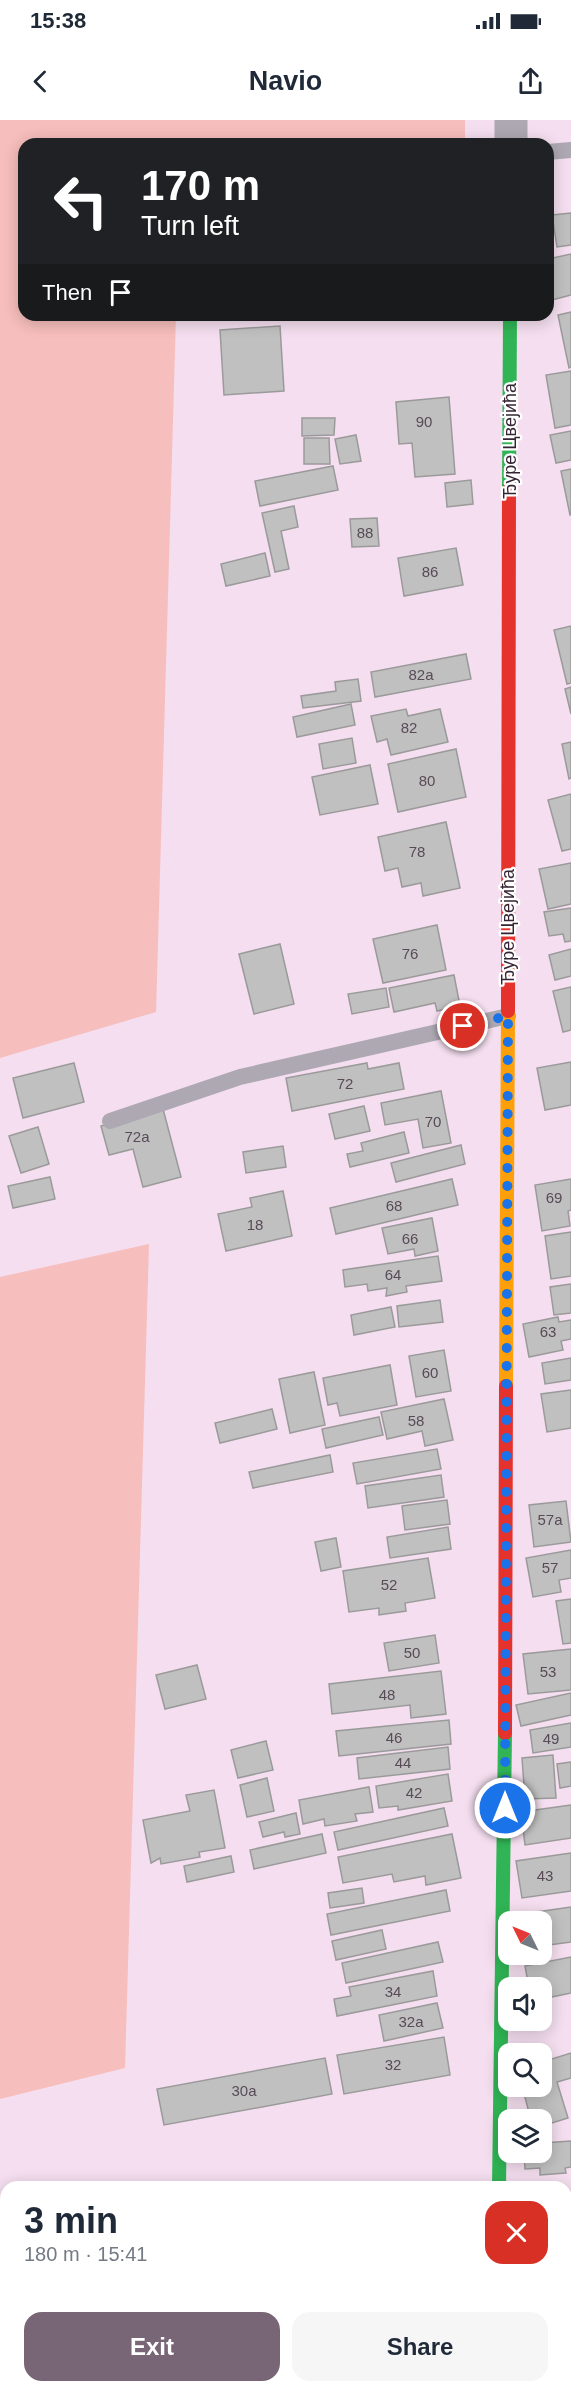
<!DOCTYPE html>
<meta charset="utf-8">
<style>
:root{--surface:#fff;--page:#f6f6f7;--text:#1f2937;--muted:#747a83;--accent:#786575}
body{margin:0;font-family:Arial,sans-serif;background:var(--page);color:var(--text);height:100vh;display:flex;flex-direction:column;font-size:22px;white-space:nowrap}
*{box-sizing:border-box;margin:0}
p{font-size:20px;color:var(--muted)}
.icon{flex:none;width:33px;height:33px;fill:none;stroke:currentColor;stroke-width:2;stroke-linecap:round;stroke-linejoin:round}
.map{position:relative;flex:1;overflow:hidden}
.sheet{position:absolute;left:0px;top:2061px;width:572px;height:212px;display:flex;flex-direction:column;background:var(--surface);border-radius:18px 18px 0 0;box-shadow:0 3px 15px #0003}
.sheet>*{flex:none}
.guide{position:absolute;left:18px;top:18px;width:536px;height:183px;border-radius:18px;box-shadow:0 3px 15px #0003;background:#202124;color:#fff;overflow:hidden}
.needle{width:39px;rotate:313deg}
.controls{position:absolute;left:498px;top:1791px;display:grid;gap:12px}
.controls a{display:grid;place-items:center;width:54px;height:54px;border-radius:12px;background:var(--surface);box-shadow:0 3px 15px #0003;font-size:30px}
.pin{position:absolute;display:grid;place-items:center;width:51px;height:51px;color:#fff;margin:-26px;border:3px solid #fff;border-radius:50%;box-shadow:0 2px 6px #0007}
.me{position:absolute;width:66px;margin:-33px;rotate:0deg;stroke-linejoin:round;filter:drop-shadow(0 0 4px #0008)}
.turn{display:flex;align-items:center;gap:21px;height:126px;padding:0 24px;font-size:27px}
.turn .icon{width:78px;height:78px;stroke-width:2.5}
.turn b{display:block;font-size:42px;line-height:51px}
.then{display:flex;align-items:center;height:57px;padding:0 24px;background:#0003;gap:12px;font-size:22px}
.round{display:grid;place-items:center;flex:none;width:63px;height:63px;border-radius:18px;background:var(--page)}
.overview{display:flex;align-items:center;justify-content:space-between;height:102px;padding:0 24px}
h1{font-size:36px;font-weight:700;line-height:45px}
.primary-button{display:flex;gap:12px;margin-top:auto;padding:12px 24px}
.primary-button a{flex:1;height:69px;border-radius:18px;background:var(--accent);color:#fff;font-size:24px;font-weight:700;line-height:69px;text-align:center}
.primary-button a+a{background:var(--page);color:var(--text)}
.status{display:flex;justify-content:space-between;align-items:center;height:42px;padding:0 30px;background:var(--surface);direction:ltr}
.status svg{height:16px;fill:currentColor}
header{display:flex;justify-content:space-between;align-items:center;height:78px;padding:0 24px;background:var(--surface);font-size:27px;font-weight:700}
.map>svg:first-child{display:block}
.green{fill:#f6bebc}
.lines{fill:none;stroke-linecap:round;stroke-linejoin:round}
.stream{stroke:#d4b874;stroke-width:9}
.building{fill:#c1c0c1;stroke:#9b9a9b;stroke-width:1.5}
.lane{stroke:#ada8b2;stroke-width:16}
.street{stroke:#ada8b2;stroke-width:33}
.fast{stroke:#30b455;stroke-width:14}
.slow{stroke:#ff9f0a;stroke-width:14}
.jam{stroke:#e5322d;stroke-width:14}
.route{stroke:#1a73e8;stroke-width:10;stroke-dasharray:0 18}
.labels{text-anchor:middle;stroke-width:4.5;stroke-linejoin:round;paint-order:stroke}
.number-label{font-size:15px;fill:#584b56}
.street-label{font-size:18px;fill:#352433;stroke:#fff}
</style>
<div class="status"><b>15:38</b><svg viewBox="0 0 49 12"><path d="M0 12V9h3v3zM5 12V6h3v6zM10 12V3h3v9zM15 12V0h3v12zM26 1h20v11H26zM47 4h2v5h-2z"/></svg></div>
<header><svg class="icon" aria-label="back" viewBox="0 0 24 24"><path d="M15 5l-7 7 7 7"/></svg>Navio<svg class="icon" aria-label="share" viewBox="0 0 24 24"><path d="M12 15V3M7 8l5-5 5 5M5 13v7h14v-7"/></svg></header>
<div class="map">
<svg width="571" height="2272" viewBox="0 0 571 2272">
<rect width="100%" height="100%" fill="#f4deef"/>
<g class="green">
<path d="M0,0H465V24H24V195H176L156,892L0,938Z"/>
<path d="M149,1124L125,1948L0,1979V1157Z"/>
</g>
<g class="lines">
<path class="stream" d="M285,2272L303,2266"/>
</g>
<g class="building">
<path d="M571,93V125L557,127L552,95Z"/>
<path d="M571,134V175L548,181V139Z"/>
<path d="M571,192V247L569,248L558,195Z"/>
<path d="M280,206L284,271L224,275L220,210Z"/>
<path d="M571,251V305L555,308L546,255Z"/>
<path d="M449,277L455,354L415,357L412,323L399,324L396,282Z"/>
<path d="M302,298H335L334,315L302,316Z"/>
<path d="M571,311V340L556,343L550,315Z"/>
<path d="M356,315L361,341L340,344L335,319Z"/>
<path d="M304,318H329L330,344H304Z"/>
<path d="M333,346L338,370L260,386L255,361Z"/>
<path d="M571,349V394L570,395L561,351Z"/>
<path d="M471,360L473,384L447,387L445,363Z"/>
<path d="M294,386L298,407L281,411L289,449L275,452L262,393Z"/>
<path d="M377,398L379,426L352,427L350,399Z"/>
<path d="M456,428L463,465L404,476L398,438Z"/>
<path d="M265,433L270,456L226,466L221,444Z"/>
<path d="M571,506V563L567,564L554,510Z"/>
<path d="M466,534L471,559L375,577L371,552Z"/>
<path d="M358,559L361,581L303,588L301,576L336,571L335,562Z"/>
<path d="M571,567V594L565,569Z"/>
<path d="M351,584L355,605L297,617L293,597Z"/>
<path d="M406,589L408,596L440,589L448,622L391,635L387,619L377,622L371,596Z"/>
<path d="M352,618L356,643L323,649L319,624Z"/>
<path d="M571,622V658L569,659L562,624Z"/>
<path d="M456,629L466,677L398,692L388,644Z"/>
<path d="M370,645L378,684L320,695L312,657Z"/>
<path d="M571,674V729L562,731L548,680Z"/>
<path d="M446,702L460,768L423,776L421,763L402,767L398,748L385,751L378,717Z"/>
<path d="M571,743V784L548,789L539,749Z"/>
<path d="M571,788V821L565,822L563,814L549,816L544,792Z"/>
<path d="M437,805L446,850L383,863L373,819Z"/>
<path d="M280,824L294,884L254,894L239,834Z"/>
<path d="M571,829V856L555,860L549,835Z"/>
<path d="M454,855L460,886L437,891L435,883L394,892L389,868Z"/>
<path d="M571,867V910L563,912L553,871Z"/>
<path d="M386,868L389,887L352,894L348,874Z"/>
<path d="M571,942V985L545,990L537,948Z"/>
<path d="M74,943L84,982L23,998L13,958Z"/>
<path d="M367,943L368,949L399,943L404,969L292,991L286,958Z"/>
<path d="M441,971L451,1023L423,1028L418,999L385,1005L381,983Z"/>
<path d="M364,986L370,1011L335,1019L329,994Z"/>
<path d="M163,989L181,1057L143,1067L133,1029L109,1035L101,1006Z"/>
<path d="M38,1007L49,1044L21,1053L9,1016Z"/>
<path d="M404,1012L409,1033L350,1047L347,1034L363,1031L361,1023Z"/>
<path d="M461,1025L465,1044L396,1062L391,1043Z"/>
<path d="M283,1026L286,1047L246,1053L243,1032Z"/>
<path d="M50,1057L55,1079L13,1088L8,1066Z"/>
<path d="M452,1059L458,1085L336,1114L330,1088Z"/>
<path d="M571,1059V1090L568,1091L570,1106L542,1111L535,1065Z"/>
<path d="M283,1071L292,1116L226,1131L218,1094L252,1087L250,1078Z"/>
<path d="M432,1098L438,1131L415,1136L414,1129L388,1134L382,1108Z"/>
<path d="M571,1112V1156L551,1159L545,1116Z"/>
<path d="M438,1136L442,1161L406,1166L407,1172L386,1176L387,1168L368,1171L367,1164L345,1167L343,1150Z"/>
<path d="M571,1164V1193L554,1195L550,1167Z"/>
<path d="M440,1180L443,1202L399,1207L397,1186Z"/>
<path d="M391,1187L395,1207L354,1215L351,1195Z"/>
<path d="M558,1197L559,1202L571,1200V1219L561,1221L563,1230L529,1237L523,1204Z"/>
<path d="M444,1230L451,1271L416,1277L409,1236Z"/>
<path d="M571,1238V1260L545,1264L542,1243Z"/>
<path d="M390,1245L397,1285L340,1296L337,1283L328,1285L323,1258Z"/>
<path d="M314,1252L325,1305L290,1313L279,1259Z"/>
<path d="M571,1270V1308L547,1312L541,1274Z"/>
<path d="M444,1279L453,1320L425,1326L422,1311L387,1319L381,1292Z"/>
<path d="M272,1289L277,1309L220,1323L215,1303Z"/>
<path d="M379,1297L383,1315L326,1328L322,1309Z"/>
<path d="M437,1329L441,1349L357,1364L353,1343Z"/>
<path d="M330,1335L333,1352L253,1368L249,1352Z"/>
<path d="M441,1355L444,1377L368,1388L365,1366Z"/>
<path d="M447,1380L450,1404L405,1410L402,1386Z"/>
<path d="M566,1381L571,1422L534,1427L529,1385Z"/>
<path d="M448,1407L451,1429L390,1438L387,1417Z"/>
<path d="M336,1418L341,1447L321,1451L315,1422Z"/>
<path d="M571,1430V1458L559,1460L561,1472L533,1477L526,1438Z"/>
<path d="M428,1438L435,1478L405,1483L406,1491L379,1495V1488L349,1492L343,1451Z"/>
<path d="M571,1479V1523L563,1524L556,1481Z"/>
<path d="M435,1515L439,1543L389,1551L384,1523Z"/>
<path d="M571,1529V1570L528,1574L523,1534Z"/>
<path d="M197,1545L206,1579L165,1589L156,1555Z"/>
<path d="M441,1551L446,1594L411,1598L410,1585L332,1594L329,1564Z"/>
<path d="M571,1573V1595L521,1606L516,1585Z"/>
<path d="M449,1600L451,1624L339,1636L336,1611Z"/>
<path d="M571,1603V1627L533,1633L530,1610Z"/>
<path d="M266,1621L273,1650L238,1658L231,1630Z"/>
<path d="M448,1627L450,1649L359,1659L357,1638Z"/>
<path d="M553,1635L556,1678L525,1679L522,1638Z"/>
<path d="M571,1642V1666L560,1668L557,1644Z"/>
<path d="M448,1654L452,1681L398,1690V1686L379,1688L376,1666Z"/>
<path d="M267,1658L274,1691L247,1697L240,1665Z"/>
<path d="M369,1667L373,1692L355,1694L357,1701L325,1706L324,1699L303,1704L299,1680Z"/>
<path d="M214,1670L225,1728L199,1732L200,1737L161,1744L160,1738L151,1743L143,1700L190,1691L186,1675Z"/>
<path d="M571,1685V1718L525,1725L521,1692Z"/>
<path d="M444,1688L448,1706L338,1730L334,1712Z"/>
<path d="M296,1693L300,1714L285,1717L284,1712L263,1717L259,1702Z"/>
<path d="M322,1714L326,1733L254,1749L250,1730Z"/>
<path d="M452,1714L461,1758L426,1765L425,1756L394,1762L392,1754L343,1763L338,1737Z"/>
<path d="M571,1733V1771L522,1778L516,1741Z"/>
<path d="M231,1736L234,1752L187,1762L184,1746Z"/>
<path d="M362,1768L364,1783L330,1788L328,1773Z"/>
<path d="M446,1770L450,1791L331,1815L327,1794Z"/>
<path d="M571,1787V1822L542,1826V1802H524L523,1794Z"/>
<path d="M382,1810L386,1829L336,1840L332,1821Z"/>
<path d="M438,1822L443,1842L346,1863L342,1843Z"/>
<path d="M571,1837V1873L542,1879V1868H529L525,1846Z"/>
<path d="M433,1851L437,1876L337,1896L334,1879L351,1876L349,1867Z"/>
<path d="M437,1883L443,1908L384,1921L379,1895Z"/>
<path d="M444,1917L450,1955L344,1974L337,1935Z"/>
<path d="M571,1933V1958L557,1962L568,1998L542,2006V2000H531L522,1966H542V1942Z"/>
<path d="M325,1938L332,1974L164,2005L157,1969Z"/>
<path d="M571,2021V2047L565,2048L566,2053L540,2055V2048L525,2049L524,2032H542V2023Z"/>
<path d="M330,2062L331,2067H312Z"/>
<path d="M6,2150V2218L0,2220V2152Z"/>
<rect x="566" y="2201" width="5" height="50"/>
<path d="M571,2260V2272H534L533,2266H566V2261Z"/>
</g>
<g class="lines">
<g class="lane">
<path d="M548,32L571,30"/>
<path d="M110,1001L240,957L508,896"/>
</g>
<g class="street">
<path d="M511,24V0"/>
<path d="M566,2130L571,2129"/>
<path d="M500,2266L501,2272"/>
<path d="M154,2272L173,2266"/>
</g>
<g class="fast">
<path d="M509,369L510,195"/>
<path d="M499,2067L505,1613"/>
</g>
<path class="slow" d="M506,1266L508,891"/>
<g class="jam">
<path d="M508,891L509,369"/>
<path d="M505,1613L506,1266"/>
</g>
</g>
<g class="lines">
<path class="route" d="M463,906L508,896L505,1688"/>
</g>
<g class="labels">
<g class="number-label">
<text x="424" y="307">90</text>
<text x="365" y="418">88</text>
<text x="430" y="457">86</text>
<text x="421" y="560">82a</text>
<text x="409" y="613">82</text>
<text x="427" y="666">80</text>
<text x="417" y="737">78</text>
<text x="410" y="839">76</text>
<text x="345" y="969">72</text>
<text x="433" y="1007">70</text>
<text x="137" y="1022">72a</text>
<text x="554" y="1083">69</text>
<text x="394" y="1091">68</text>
<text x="255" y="1110">18</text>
<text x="410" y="1124">66</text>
<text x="393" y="1160">64</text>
<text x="548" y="1217">63</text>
<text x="430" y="1258">60</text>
<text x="416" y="1306">58</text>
<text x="550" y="1405">57a</text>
<text x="550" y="1453">57</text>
<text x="389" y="1470">52</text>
<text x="412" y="1538">50</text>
<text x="548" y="1557">53</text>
<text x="387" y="1580">48</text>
<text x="394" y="1623">46</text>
<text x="551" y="1624">49</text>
<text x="403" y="1648">44</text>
<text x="414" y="1678">42</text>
<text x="545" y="1761">43</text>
<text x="393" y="1877">34</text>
<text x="411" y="1907">32a</text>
<text x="393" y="1950">32</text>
<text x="244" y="1976">30a</text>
</g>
<g class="street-label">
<text transform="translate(510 321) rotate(-90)" y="6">Ђуре Цвејића</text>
<text transform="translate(508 807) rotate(-90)" y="6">Ђуре Цвејића</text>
</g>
</g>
</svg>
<div class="controls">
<a><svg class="needle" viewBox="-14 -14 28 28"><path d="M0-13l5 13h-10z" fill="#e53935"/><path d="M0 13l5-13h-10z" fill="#747a83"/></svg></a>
<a><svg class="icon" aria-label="sound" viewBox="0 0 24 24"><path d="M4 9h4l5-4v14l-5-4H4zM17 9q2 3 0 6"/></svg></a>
<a><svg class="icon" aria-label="search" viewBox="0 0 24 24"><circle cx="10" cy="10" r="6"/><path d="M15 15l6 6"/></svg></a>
<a><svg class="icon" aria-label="layers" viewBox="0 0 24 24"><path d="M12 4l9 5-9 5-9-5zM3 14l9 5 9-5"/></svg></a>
</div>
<div class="pin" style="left:463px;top:906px;background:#d93025"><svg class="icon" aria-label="arrive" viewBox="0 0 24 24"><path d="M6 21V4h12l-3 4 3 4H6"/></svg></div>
<svg class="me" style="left:505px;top:1688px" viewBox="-20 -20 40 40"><circle r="17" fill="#1a73e8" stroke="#fff" stroke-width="3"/><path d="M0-11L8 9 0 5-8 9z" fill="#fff"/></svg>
<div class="guide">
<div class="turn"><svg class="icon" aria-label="left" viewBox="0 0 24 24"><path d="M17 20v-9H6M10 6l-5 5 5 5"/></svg><div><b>170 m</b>Turn left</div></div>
<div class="then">Then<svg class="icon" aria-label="arrive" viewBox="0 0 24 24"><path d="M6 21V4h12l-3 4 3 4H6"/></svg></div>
</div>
<section class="sheet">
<div class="overview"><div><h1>3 min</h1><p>180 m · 15:41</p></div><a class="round" style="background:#d93025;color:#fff"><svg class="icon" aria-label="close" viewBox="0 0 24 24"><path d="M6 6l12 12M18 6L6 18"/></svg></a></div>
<div class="primary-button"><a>Exit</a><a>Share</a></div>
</section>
</div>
